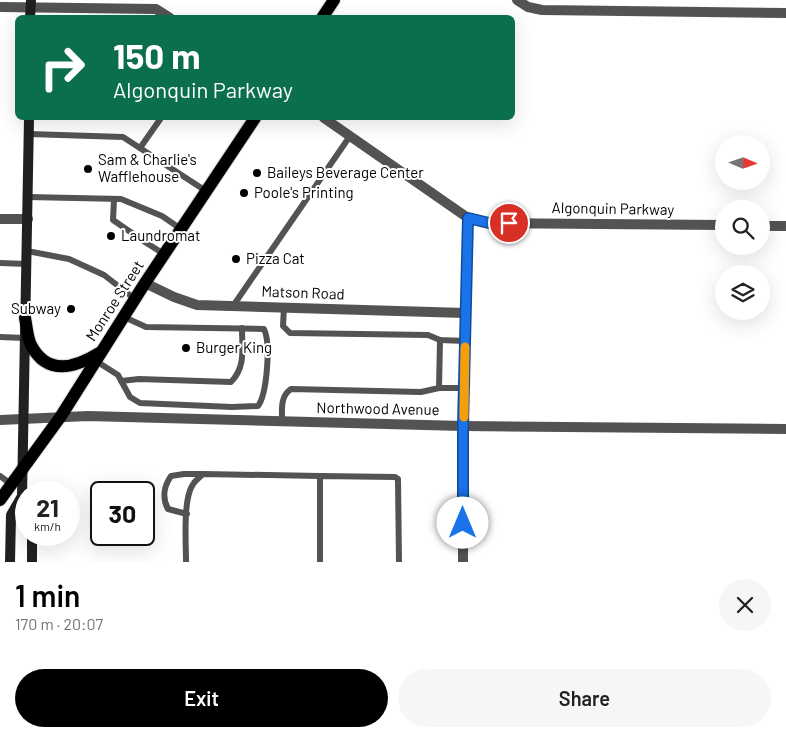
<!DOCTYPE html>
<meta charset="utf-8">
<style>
:root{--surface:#fff;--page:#f6f6f6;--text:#202124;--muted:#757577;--accent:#000}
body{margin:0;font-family:Barlow,sans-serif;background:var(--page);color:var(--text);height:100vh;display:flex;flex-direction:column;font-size:19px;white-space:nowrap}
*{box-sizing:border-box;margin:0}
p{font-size:16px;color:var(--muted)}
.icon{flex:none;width:28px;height:28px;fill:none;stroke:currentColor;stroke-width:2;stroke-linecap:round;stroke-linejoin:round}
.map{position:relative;height:562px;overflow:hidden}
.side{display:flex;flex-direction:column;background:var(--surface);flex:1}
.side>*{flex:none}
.hud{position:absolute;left:15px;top:15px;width:500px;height:105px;border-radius:8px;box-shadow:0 5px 20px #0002;background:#0b6e4f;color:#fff;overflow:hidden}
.needle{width:32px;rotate:92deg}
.controls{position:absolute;left:715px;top:135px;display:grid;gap:10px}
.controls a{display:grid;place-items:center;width:55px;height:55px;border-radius:50%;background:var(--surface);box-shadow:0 5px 20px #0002;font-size:25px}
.speed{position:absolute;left:15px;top:481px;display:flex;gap:10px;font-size:25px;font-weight:700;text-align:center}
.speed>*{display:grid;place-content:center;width:65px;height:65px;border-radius:50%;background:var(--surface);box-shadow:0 5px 20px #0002;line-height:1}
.speed small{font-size:12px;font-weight:400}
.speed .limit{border:2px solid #111;border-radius:8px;background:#fff;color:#111}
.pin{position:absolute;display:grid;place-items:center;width:42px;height:42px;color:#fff;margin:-21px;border:2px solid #fff;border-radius:50%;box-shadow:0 1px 5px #0007}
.me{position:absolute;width:55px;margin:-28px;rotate:0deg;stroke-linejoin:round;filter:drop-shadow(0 0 4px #0008)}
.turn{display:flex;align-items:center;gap:18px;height:105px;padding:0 15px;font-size:22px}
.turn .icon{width:65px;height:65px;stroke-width:2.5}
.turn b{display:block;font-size:35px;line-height:42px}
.round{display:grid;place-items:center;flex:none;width:52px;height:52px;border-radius:26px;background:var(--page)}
.summary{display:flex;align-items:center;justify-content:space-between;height:85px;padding:0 15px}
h1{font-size:30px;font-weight:600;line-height:38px;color:var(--accent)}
.primary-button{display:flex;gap:10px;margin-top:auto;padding:10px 15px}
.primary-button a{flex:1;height:58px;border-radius:30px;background:var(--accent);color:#fff;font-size:20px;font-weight:600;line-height:58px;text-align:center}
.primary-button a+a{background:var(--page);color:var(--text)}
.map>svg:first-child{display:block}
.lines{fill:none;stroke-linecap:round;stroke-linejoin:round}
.primary-casing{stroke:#dbdbdb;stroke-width:14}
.service{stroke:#535353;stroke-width:6}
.minor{stroke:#535353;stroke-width:10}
.secondary{stroke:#202020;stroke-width:10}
.primary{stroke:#000;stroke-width:12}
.route-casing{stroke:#114b97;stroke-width:12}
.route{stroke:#1a73e8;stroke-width:9}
.slow{stroke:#f59e0b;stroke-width:9}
.poi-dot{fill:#000;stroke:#fff;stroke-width:2}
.labels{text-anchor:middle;stroke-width:4;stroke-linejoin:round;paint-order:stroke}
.poi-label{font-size:15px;fill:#000;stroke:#fff;text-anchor:start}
.street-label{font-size:15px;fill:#000;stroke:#fff}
</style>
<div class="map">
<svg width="786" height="562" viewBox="0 0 786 562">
<rect width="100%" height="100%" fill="#fff"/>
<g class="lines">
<defs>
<g id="primary">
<path d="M322,18L334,0"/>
<path d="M25,318C27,327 27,337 31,345C47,376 75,368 99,353"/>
<path d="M0,500L61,416L145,283L255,118"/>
</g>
</defs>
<use href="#primary" class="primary-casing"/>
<g class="service">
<path d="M29,134L123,137L206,191"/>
<path d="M140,148L161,118"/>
<path d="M28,197L121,199L162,216L181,229"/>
<path d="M114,200L113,220L145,242L164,254"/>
<path d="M27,251L69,259L104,275L135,299"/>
<path d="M0,263L27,264"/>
<path d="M233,306L350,136"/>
<path d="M284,307L283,326L290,333L428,335L440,340L465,341"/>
<path d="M0,337L25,338"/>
<path d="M96,361L118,375L130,397L140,403L232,407L258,406C267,394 271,343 264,329L146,327L124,317"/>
<path d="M121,381L139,379L231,382C246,367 242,348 242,328"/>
<path d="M439,388H464"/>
<path d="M282,422C282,410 280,396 291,389L421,392L439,388L440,340"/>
<path d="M0,476L11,484"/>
<path d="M187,514L168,509C162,498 164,486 171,476L184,474H202"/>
<path d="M186,562C186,543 183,501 192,486C195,480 199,478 203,474L320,476"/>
<path d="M320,562V476L395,477L398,479L399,562"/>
</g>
<g class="minor">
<path d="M517,0L528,7L542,10L786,13"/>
<path d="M0,7L156,9L170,18"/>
<path d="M324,118L468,218L489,223L724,225"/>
<path d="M0,219H28"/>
<path d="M761,226H786"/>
<path d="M145,283L174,297L197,305L465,313"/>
<path d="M0,420L88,416L463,426L786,429"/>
<path d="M463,562V426L468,218"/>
</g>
<g class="secondary">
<path d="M30,18L31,0"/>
<path d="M26,503L22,496L29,118"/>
<path d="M10,562L11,515L22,496"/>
<path d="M32,562V535"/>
</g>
<use href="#primary" class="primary"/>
</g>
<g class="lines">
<defs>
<path id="route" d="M463,523V426L468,218L489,223H509"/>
</defs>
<use href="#route" class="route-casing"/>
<use href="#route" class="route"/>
<path class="slow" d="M464,417L465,347"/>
</g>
<g class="poi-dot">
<circle cx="88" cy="169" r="5"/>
<circle cx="257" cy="173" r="5"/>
<circle cx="244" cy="193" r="5"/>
<circle cx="111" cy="236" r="5"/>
<circle cx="236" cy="259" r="5"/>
<circle cx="71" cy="309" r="5"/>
<circle cx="186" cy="348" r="5"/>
</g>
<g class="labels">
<g class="poi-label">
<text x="98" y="165">Sam &amp; Charlie's<tspan x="98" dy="17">Wafflehouse</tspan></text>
<text x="267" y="178">Baileys Beverage Center</text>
<text x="254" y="198">Poole's Printing</text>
<text x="121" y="241">Laundromat</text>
<text x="246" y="264">Pizza Cat</text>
<text x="61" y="314" text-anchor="end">Subway</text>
<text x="196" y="353">Burger King</text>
</g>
<g class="street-label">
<text transform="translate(613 209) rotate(1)" y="5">Algonquin Parkway</text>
<text transform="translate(303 293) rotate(2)" y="5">Matson Road</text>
<text transform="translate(115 301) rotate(-57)" y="5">Monroe Street</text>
<text transform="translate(378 409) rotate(1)" y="5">Northwood Avenue</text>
</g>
</g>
</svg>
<div class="controls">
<a><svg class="needle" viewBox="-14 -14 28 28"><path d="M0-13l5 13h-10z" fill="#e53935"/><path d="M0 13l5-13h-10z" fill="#757577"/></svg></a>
<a><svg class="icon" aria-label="search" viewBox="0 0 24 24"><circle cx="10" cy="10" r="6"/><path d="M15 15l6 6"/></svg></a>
<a><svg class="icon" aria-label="layers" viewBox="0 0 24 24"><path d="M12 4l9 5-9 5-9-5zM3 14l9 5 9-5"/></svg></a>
</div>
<div class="speed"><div>21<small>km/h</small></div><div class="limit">30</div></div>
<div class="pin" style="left:509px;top:223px;background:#d93025"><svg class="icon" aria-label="arrive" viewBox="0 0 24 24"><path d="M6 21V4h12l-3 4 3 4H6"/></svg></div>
<svg class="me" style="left:463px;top:523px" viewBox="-20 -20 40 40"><circle r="19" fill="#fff"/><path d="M0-13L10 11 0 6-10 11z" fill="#1a73e8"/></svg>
<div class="hud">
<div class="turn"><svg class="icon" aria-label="right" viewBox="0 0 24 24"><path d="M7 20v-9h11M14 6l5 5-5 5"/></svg><div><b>150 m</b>Algonquin Parkway</div></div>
</div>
</div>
<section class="side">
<div class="summary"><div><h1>1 min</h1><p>170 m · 20:07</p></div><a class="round"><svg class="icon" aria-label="close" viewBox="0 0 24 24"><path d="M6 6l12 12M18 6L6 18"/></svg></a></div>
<div class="primary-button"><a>Exit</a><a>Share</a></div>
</section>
